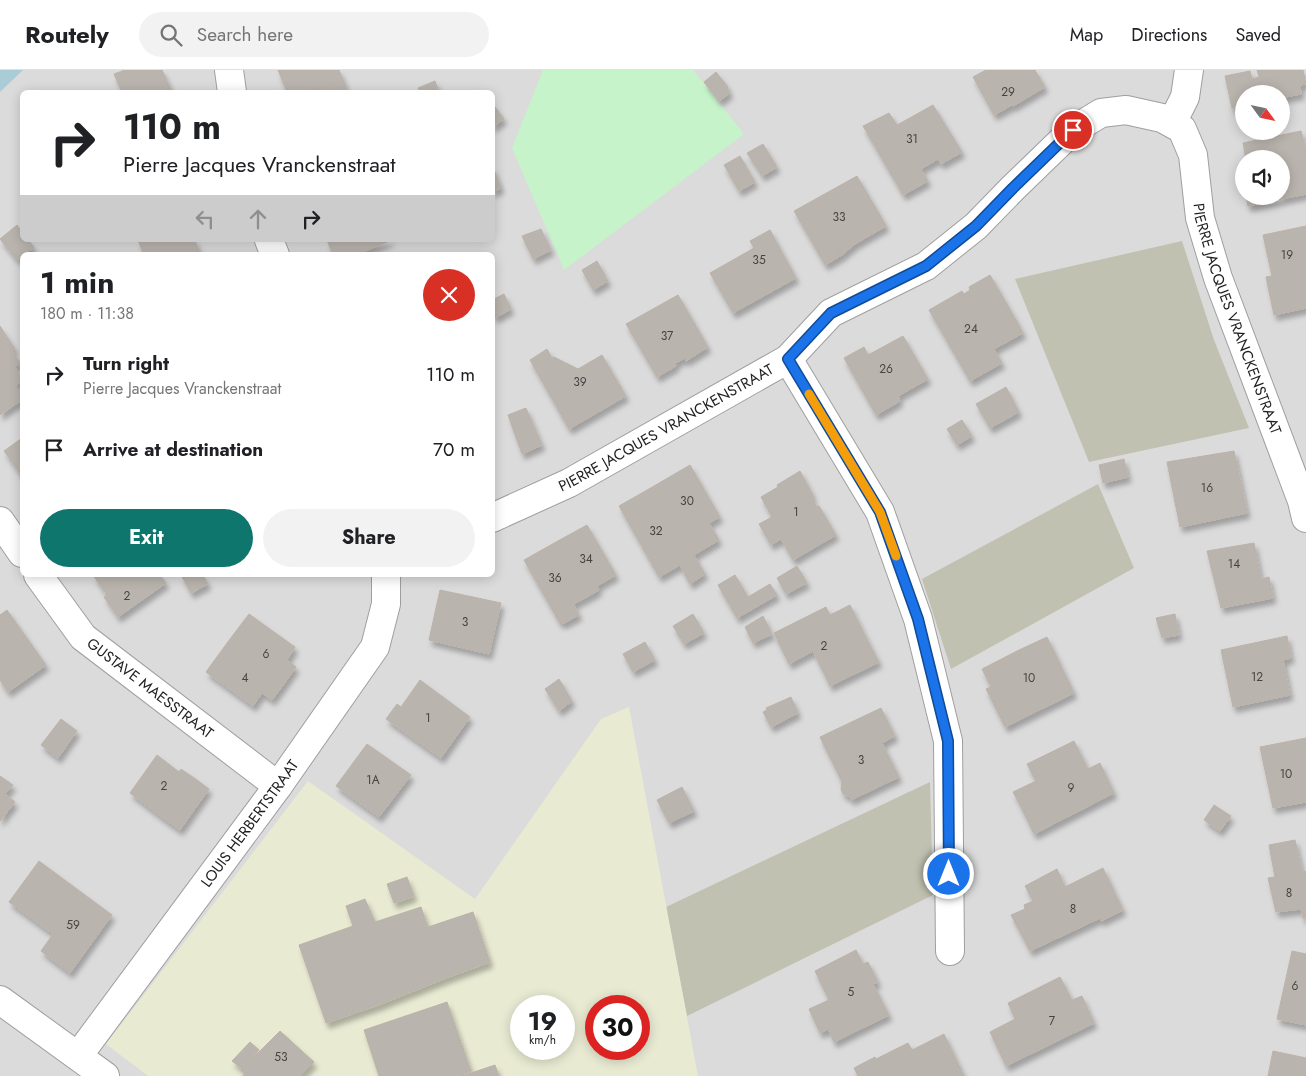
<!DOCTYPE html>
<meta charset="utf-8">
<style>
:root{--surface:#fff;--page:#f2f2f2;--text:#202124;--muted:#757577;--line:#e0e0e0;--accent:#0f766e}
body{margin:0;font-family:Jost,sans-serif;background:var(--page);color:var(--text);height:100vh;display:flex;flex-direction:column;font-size:19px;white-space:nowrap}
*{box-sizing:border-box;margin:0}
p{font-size:16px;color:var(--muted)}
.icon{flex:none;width:28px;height:28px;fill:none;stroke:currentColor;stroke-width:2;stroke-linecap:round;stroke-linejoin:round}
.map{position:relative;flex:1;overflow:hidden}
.sheet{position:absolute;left:20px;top:182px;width:475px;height:325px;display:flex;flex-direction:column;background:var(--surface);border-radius:8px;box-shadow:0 2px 12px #0003}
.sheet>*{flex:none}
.guide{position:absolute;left:20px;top:20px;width:475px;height:152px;border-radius:8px;box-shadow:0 2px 12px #0003;background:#fff;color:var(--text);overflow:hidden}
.needle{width:32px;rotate:123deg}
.controls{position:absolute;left:1235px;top:15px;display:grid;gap:10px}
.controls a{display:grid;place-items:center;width:55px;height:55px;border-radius:50%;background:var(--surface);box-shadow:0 2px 12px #0003;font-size:25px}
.speed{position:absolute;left:510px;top:925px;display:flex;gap:10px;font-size:25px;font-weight:700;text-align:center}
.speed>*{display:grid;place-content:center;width:65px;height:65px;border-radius:50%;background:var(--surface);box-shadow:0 2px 12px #0003;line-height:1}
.speed small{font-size:12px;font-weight:400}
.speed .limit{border:8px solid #d22;background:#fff;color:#111}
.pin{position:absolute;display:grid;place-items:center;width:42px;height:42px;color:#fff;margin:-21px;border:2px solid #fff;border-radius:50%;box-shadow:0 1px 5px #0007}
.me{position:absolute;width:55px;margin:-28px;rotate:0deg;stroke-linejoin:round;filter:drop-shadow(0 0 4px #0008)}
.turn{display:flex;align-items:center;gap:18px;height:105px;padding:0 20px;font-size:22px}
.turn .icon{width:65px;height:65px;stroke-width:2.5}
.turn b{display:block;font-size:35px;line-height:42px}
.lanes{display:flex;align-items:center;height:48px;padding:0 20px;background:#0003;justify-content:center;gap:25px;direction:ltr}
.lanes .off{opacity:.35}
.round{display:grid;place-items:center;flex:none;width:52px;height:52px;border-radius:26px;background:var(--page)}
.headline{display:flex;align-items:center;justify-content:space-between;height:85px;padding:0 20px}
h1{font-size:30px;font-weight:700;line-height:38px}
.cta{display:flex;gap:10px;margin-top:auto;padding:10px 20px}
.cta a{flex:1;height:58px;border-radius:30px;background:var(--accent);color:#fff;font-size:20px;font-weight:700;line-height:58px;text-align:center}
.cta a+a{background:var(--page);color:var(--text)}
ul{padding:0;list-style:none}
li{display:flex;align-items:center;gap:15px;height:75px;padding:0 20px}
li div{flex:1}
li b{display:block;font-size:19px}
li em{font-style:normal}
header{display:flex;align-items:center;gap:30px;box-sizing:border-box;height:70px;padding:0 25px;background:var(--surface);border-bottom:1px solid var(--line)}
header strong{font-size:24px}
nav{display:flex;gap:28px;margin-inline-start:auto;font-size:18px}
.search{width:350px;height:45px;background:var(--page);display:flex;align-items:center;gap:12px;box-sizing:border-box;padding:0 18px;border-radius:28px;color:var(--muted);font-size:19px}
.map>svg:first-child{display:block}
.residential{fill:#dbdbdb;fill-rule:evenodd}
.construction{fill:#c1c1b1}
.farmland{fill:#e8ead2;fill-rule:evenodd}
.park{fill:#c6f3ca}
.water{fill:#aaccd6}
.building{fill:#bab4ae;stroke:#bdb2a9;filter:url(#shadow)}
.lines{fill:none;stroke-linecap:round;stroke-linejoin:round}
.minor-casing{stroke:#9f9f9f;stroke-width:30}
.minor{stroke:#fff;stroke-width:28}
.route-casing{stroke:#114b97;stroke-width:12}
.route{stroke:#1a73e8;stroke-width:9}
.slow{stroke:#f59e0b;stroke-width:9}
.labels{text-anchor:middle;stroke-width:4;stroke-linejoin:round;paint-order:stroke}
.number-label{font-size:12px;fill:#454442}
.street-label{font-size:15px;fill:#1e1e1e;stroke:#fff}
</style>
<header>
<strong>Routely</strong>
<div class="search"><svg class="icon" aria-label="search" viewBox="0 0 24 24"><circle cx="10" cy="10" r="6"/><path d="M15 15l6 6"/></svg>Search here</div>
<nav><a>Map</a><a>Directions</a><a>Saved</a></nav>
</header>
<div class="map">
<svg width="1306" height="1006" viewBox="0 0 1306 1006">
<defs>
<filter id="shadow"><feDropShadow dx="3" dy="5.5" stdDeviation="2.5" flood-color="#0004"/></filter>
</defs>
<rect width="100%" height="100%" fill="#edebe5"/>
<path class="residential" d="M0,0H1306V1006H0ZM22,22H492V170H22ZM1244,24H1281V61H1244ZM1244,89H1281V126H1244ZM22,185H492V505H22ZM521,936H564V979H521ZM596,936H639V979H596Z"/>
<g class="construction">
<path d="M1182,171L1214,270L1249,358L1089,392L1015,209Z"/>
<path d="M1098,414L1134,498L951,599L922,509Z"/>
<path d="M930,712L933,825L687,946L666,837Z"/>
</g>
<path class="farmland" d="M629,637L698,1006H148L106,974L308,711L475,829L601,649ZM521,936H564V979H521ZM596,936H639V979H596Z"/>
<path class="park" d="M543,0H693L744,64L564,200L512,78Z"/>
<path class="water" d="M0,0H23L0,22Z"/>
<g class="building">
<path d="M125,0H162L172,22H122L114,4Z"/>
<path d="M278,0H339L343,10L309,22H287Z"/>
<path d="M986,0H1035L1045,17L1013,36L1012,35L994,45L973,7Z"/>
<path d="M1257,0H1303L1306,14L1300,15L1301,24L1281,28V24H1244V36L1232,38L1225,6L1250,1L1252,9L1259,7Z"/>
<path d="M716,2L728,17L727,18L730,23L719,31L704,12Z"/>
<path d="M343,10L348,22H309Z"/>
<path d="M435,11L439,22H420L418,18Z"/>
<path d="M492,33L504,49L492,57Z"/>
<path d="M933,35L962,82L941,94L938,89L921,99L928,111L903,125L863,56L889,43L897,55Z"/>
<path d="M1301,61L1306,81V124L1248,136L1246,126H1281V89H1246L1243,73Z"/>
<path d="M763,74L777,97L762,106L747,83Z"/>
<path d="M740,86L755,112L739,121L724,95Z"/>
<path d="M493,97L501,118L492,122V97Z"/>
<path d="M857,106L884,152L838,178L841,184L824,193L794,141Z"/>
<path d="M884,152L886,156L855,174L842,185L825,195L824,193L841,184L838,178Z"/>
<path d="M17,155L22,162V170H28L34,177L17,190L0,169Z"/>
<path d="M1306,156V238L1274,245L1266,207L1272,206L1263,165Z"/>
<path d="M541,159L551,180L533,189L522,166Z"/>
<path d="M770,160L796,208L733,243L710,203L754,178L750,171Z"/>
<path d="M138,170H195L199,181L188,185H144Z"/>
<path d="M327,170H392L355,185H333Z"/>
<path d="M597,191L608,211L593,220L582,200Z"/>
<path d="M990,205L1016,250L987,267L1002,293L970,311L929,240L962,221L964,224L970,220L969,217Z"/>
<path d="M504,224L511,239L495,248L492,242V230Z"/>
<path d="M678,225L708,277L686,291L685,288L675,293L676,296L657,307L626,254Z"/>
<path d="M1016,250L1023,263L994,279L987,267Z"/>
<path d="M0,256L15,279L0,289Z"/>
<path d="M903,266L928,309L898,326L900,331L876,345L844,288L864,277L868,285Z"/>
<path d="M547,279L552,288L554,287L578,299L602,285L626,326L569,359L530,290Z"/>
<path d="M12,281L20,293L15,297L19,304L20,310L16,317L22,326V330L0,345V289Z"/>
<path d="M1006,317L1019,342L990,358L976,334Z"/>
<path d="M526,338L542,375L522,384L508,345Z"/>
<path d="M962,350L972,366L957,375L947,359Z"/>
<path d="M22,368V406L4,381Z"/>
<path d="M1234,381L1247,443L1180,457L1167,392Z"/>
<path d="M1124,389L1128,407L1103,413L1099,395Z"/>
<path d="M690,395L720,447L709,453L719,470L694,485L654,416Z"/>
<path d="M800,401L813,425L811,426L817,437L819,436L836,465L793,490L781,469L771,475L759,454L772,447L761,427L778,417L777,415Z"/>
<path d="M654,416L705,504L690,514L680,495L659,507L619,436Z"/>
<path d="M587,455L616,505L597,516L599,520L587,527L556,472Z"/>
<path d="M556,472L587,527L573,534L572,531L553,541L524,490Z"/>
<path d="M1254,473L1261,509L1269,507L1273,528L1221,538L1207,481Z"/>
<path d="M797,496L807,513L786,524L777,508Z"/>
<path d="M93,505H160L166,513L118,547L104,527L107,525Z"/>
<path d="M181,505H203L208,514L191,523Z"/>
<path d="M735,505L748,527L770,514L777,525L737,548L718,515Z"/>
<path d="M440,520L501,533L489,584L429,570Z"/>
<path d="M572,531L579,545L564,553L559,552L553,541Z"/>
<path d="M850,535L870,575L864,577L873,595L830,616L813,581L789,594L774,563L826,537L830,545Z"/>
<path d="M7,540L46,595L8,622L0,610V545Z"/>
<path d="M249,544L295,577L287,590L296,597L284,614L227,573Z"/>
<path d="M693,544L704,563L684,574L673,556Z"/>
<path d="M1175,544L1179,565L1162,568L1156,548Z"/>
<path d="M763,546L772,564L753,573L745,557Z"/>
<path d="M1287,566L1291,588L1283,590L1290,625L1233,637L1221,580Z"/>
<path d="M1047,567L1074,623L1005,657L986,619L995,615L988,601L1021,585L1019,580Z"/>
<path d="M645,572L655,590L633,602L623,584Z"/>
<path d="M227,573L284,614L272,630L262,623L253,636L206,602Z"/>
<path d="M870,575L879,592L873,595L864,577Z"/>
<path d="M1019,580L1021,585L988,601L995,615L991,617L982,599Z"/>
<path d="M559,609L572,631L559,641L545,619Z"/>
<path d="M420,610L470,647L441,688L386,649L397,634L401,637Z"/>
<path d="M791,627L798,643L771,657L763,642L767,640L766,638Z"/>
<path d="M881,638L895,666L882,673L899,707L851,730L850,727L843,724L841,719L842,712L820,667Z"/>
<path d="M61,649L77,661L58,688L41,675Z"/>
<path d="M1306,668V732L1273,738L1260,677Z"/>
<path d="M1074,671L1088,699L1100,693L1114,723L1034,764L1020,735L1028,730L1024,722L1038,715L1027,694Z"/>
<path d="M367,674L411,705L379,747L336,716Z"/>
<path d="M157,685L179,702L181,699L197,710L167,751L130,723Z"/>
<path d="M0,706L13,715L5,724L15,732L0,751Z"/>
<path d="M197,710L209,719L180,760L167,751Z"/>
<path d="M1036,711L1038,715L1024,722L1028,730L1020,735L1013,722Z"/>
<path d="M682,717L694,741L669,753L657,730Z"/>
<path d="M1214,735L1231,746L1220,761L1204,750Z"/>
<path d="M1295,770L1302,802L1306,801V848H1303L1301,839L1276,842L1268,808L1275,807L1269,775Z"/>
<path d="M39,791L112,845L70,903L41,881L53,864L9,832Z"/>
<path d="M1103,798L1123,840L1101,851L1100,848L1030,881L1011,845L1025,839L1024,835L1033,831L1025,816L1057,799L1065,817Z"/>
<path d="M407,807L414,826L394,833L387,814Z"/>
<path d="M365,829L375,852L421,837L428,857L473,842L490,892L446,908L381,934L326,953L299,875L353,856L346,836Z"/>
<path d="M856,880L863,894L868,892L878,912L873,914L889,945L834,972L828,959L820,963L809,939L829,930L815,901Z"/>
<path d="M1292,881L1306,884V955L1277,949Z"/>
<path d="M1060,907L1072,930L1082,926L1094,953L1006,996L990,962L1015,949L1008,933Z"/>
<path d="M447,932L471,1001L456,1006H379L364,960Z"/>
<path d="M280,961L314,992L300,1006H243L245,1004L241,1000Z"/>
<path d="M944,964L964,1006H858L854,998L875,987L876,989L908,973L912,980Z"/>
<path d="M250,972L259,980L242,999L232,991Z"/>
<path d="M1273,981L1306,988V1006H1268Z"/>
<path d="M495,995L499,1006H462Z"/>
</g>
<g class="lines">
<defs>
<g id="minor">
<path d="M229,0L232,22"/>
<path d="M1172,53L1185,27L1189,0"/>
<path d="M269,170L275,185"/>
<path d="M788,289L880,442L918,549L948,671L950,881"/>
<path id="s1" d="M492,448L569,413L788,289L831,243L926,196L976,156L1013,118L1073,60L1101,43L1126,40L1162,48L1182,59L1193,85L1200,148L1218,208L1302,431L1306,448"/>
<path d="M0,451L22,483"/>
<path id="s2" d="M38,505L83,567L278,716"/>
<path d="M0,930L105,1006"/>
<path id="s3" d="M78,986L278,716L375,577L386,534V505"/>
</g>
</defs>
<use href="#minor" class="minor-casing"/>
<use href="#minor" class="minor"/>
</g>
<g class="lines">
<defs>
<path id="route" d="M949,804L948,671L918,549L880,442L788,289L831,243L926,196L976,156L1013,118L1073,60"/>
</defs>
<use href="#route" class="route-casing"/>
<use href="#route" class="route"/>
<path class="slow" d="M809,324L880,442L896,486"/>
</g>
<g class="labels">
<g class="number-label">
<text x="1008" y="26">29</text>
<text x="912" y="73">31</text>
<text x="839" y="151">33</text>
<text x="1287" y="189">19</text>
<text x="759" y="194">35</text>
<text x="971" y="263">24</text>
<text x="667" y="270">37</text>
<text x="886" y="303">26</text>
<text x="580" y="316">39</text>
<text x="1207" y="422">16</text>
<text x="687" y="435">30</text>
<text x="796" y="446">1</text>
<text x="656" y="465">32</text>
<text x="586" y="493">34</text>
<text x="1234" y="498">14</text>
<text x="555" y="512">36</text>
<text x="127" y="530">2</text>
<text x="465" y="556">3</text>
<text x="824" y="580">2</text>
<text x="266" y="588">6</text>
<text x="1257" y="611">12</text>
<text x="245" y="612">4</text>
<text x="1029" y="612">10</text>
<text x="428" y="652">1</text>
<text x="861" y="694">3</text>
<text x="1286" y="708">10</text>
<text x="373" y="714">1A</text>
<text x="164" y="720">2</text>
<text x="1071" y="722">9</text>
<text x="1289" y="827">8</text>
<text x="1073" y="843">8</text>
<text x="73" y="859">59</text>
<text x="1295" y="920">6</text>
<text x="851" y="926">5</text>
<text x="1052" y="955">7</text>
<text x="281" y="991">53</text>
</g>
<g class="street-label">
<text dy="5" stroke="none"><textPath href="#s1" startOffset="1022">PIERRE JACQUES VRANCKENSTRAAT</textPath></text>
<text dy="5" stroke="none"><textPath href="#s1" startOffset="196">PIERRE JACQUES VRANCKENSTRAAT</textPath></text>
<text dy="5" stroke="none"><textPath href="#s2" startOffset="161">GUSTAVE MAESSTRAAT</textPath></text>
<text dy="5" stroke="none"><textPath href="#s3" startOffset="289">LOUIS HERBERTSTRAAT</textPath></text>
</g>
</g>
</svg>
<div class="controls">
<a><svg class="needle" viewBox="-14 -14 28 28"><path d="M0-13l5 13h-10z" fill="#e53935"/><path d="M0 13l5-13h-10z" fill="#757577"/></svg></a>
<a><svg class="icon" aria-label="sound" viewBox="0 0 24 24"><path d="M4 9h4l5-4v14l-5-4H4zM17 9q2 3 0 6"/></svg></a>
</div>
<div class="speed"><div>19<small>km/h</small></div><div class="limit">30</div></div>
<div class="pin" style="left:1073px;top:60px;background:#d93025"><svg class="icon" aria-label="arrive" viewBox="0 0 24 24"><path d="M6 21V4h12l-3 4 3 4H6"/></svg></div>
<svg class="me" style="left:949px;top:804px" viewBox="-20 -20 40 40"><circle r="17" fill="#1a73e8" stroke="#fff" stroke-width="3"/><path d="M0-11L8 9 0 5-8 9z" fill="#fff"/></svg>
<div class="guide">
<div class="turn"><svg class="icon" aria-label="right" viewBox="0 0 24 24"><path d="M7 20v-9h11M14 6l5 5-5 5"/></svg><div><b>110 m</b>Pierre Jacques Vranckenstraat</div></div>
<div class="lanes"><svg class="icon off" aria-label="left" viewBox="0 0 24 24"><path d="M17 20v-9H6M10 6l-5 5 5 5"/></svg><svg class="icon off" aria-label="ahead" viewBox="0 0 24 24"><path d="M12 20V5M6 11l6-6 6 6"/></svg><svg class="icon" aria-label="right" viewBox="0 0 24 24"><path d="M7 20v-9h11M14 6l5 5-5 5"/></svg></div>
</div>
<section class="sheet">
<div class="headline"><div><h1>1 min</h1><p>180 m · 11:38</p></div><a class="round" style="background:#d93025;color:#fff"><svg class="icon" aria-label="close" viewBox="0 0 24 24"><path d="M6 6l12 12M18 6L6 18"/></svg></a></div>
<ul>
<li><svg class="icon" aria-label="right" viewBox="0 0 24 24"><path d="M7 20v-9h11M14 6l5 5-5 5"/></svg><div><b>Turn right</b><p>Pierre Jacques Vranckenstraat</p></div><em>110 m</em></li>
<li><svg class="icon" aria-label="arrive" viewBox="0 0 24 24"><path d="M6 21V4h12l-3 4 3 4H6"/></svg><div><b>Arrive at destination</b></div><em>70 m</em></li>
</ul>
<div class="cta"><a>Exit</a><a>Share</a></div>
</section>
</div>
